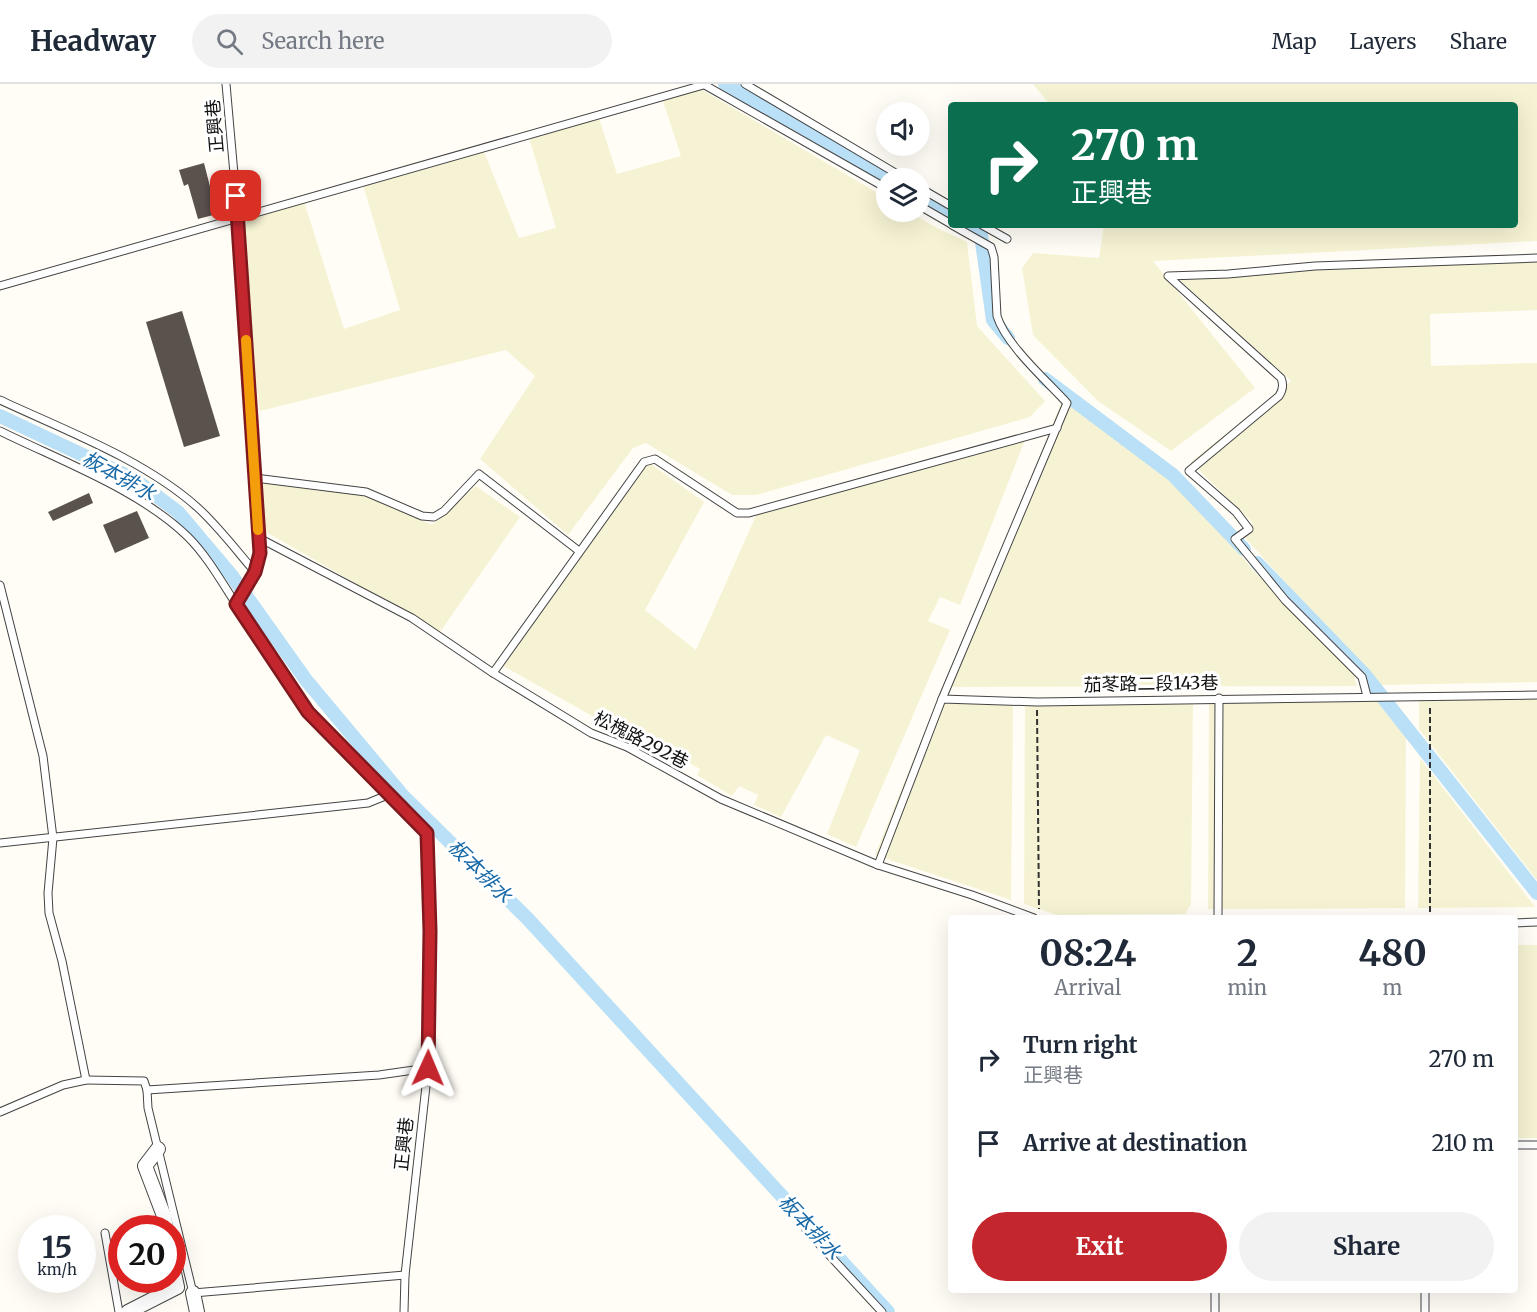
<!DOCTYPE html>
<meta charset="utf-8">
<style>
:root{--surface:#fff;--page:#f2f2f3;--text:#1f2937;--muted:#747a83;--line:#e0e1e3;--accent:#c4262e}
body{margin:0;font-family:Merriweather,"Noto Sans TC",serif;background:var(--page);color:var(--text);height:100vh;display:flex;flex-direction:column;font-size:22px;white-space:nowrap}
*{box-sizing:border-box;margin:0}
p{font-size:20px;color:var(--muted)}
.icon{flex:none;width:33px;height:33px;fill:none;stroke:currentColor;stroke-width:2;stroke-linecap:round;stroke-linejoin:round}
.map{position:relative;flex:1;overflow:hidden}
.side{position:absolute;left:948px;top:831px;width:570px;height:378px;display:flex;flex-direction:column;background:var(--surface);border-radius:6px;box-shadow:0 6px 24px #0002}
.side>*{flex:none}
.banner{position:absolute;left:948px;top:18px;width:570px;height:126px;border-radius:6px;box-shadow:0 6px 24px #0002;background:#0b6e4f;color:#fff;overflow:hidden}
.fabs{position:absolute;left:876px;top:18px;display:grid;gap:12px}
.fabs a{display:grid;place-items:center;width:54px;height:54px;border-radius:50%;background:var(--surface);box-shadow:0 6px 24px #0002;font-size:30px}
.speed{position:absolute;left:18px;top:1131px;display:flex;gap:12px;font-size:30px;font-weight:700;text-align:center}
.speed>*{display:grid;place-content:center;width:78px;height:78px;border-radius:50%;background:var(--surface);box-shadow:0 6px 24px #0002;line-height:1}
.speed small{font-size:15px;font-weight:400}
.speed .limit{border:9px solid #d22;background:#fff;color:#111}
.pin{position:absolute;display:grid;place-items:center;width:51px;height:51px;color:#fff;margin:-26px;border-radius:12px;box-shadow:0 3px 9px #0006}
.me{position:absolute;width:66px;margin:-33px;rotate:1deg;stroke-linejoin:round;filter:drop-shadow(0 0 4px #0008)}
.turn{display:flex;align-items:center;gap:21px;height:126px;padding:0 24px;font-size:27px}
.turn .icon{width:78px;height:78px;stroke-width:2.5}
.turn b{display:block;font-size:42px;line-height:51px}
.eta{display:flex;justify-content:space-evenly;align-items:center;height:102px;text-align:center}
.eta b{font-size:36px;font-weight:700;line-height:42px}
.primary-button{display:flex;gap:12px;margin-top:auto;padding:12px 24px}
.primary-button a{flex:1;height:69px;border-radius:36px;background:var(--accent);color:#fff;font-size:24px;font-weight:700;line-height:69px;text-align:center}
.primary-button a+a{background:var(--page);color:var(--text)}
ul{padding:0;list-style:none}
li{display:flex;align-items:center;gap:18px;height:84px;padding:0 24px}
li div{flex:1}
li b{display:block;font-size:22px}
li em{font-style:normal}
header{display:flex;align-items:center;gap:36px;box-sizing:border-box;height:84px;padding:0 30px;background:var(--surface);border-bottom:2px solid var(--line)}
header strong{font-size:28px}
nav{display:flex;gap:33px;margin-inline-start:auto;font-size:21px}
.search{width:420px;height:54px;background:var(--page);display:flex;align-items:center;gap:15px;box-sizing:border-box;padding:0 21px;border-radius:33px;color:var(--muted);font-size:22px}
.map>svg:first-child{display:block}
.farmland{fill:#f6f3d4}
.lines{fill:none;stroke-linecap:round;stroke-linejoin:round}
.canal{stroke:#b9e0f7;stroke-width:14}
.building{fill:#5a524d}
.service-casing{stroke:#444;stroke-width:9}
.minor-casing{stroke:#444;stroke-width:16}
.path{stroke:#333;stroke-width:2;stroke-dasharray:6 3;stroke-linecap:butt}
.service{stroke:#fff;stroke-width:7}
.minor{stroke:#fff;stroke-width:14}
.route-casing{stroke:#7f191e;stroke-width:15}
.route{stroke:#c4262e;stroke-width:10}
.slow{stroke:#f59e0b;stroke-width:10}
.labels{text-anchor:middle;stroke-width:6;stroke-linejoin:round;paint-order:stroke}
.street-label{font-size:18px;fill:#111;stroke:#fff}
.water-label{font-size:20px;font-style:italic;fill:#1768a6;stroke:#fff}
</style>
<header>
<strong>Headway</strong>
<div class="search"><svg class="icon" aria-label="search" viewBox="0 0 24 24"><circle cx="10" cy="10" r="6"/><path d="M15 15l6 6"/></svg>Search here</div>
<nav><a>Map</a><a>Layers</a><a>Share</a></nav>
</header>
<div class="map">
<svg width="1537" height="1228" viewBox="0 0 1537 1228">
<rect width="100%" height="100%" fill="#fffdf5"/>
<g class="farmland">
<path d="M1033,0H1537V157L1153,177L1255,304L1171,367L1098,317L1033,251L1022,184L1033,169L1099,174L1104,141H1515V21H1050Z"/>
<path d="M699,4L886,114V128H909L939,145L967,158L977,242L1045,317L1030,333L756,411H732L646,359L633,364L568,451L480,375L535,292L506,266L260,327L234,132L303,114L344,245L400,226L362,97L482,63L519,154L556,144L528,50L598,31L617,90L681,72L662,14Z"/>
<path d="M1537,173V226L1430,230L1431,282L1537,279V598L1378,601L1240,448L1253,439L1191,378L1291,297L1173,190Z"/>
<path d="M1062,317L1181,391L1221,434L1231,459L1252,485L1353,588L1357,602L947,603Z"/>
<path d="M1027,351L960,521L940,513L928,537L950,546L856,763L827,750L860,666L826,651L781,733L754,721L758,711L739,702L732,712L697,691L700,685L683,675L676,679L496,578L648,378L704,418L645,526L696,566L759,425Z"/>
<path d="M259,395L360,409L432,441L476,402L520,433L440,548L261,445Z"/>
<path d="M1209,613L1376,616L1406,653L1405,824L1208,825Z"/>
<path d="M1537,615V796L1419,645V616Z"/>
<path d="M1193,616L1191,820L1185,830L1057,831L1024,820L1025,617Z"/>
<path d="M1013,618L1011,816L875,771L936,620Z"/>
<path d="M1420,674L1535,823L1418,824Z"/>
<rect x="1515" y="861" width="22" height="193"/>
</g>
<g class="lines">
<g class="canal">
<path d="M725,0L830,59L888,94"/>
<path d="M920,114L951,133"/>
<path d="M964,141L981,151L993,236L1008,254"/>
<path d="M1045,295L1173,391L1244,465"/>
<path d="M0,332L134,395L178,428L232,492L306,596L403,712L527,834L888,1228"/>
<path d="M1257,479L1365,591L1537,809"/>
</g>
</g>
<g class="building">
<path d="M204,79L217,130L198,135L188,100L184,102L179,86Z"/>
<path d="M182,227L220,352L184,363L146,238Z"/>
<path d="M89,409L93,419L53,437L48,428Z"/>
<path d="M137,427L149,454L115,469L103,441Z"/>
</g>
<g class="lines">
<defs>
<g id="service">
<path d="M226,0L238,135L259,469L255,488L236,520L308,628L427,749L430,847L428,984L405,1191L404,1228"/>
<path d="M703,0L886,104"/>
<path d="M745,0L904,94"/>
<path d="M920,104L951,122"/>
<path d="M920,122L951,140"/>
<path d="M982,141L1007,155"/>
<path d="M0,202L707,0"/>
<path d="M0,316C64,346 143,375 197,423C218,442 236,466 255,488"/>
<path d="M0,347C61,377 140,406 188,453C207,472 221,497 236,520"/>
<path d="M255,394L366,408L422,432L434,433L444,427L479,390L579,467"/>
<path d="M259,454L412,534L493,589L591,649L627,663L721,715L878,781L972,811L1034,834"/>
<path d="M0,501L43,672L53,754L48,809L49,829L62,877L86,996L63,1001L0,1028"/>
<path d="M493,589L644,378L655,375L737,429H749L1057,344"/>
<path d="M1367,612L1362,593L1285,516L1235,455L1249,445L1236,428L1189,387L1279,312C1283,306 1284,301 1281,294L1168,192L1228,190L1315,182L1537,174"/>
<path d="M942,615L1067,319C1046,296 1006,261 997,232L994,173L991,163L952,141"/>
<path d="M0,759L368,719L390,710"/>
<path d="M878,781L942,615L1037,618L1537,611"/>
<path d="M1218,834L1219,614"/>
<path d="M1515,839L1537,838"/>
<path d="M86,996L144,997L147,1006L379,991L428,984"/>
<path d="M147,1006L148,1024L193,1209L405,1191"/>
<path d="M1515,1061H1537"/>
<path d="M806,1146L882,1228"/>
<path d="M105,1149L119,1228"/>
<path d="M1215,1228V1206"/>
<path d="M1425,1228V1206"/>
</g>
<g id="minor">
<path d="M158,1065L145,1082L164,1132L166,1144"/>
<path d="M193,1209L197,1228"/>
<path d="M128,1228L177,1203L172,1179"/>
</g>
</defs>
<use href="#service" class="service-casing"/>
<use href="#minor" class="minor-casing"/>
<g class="path">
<path d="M1430,624V834"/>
<path d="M1037,626L1039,825"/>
</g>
<use href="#service" class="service"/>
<use href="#minor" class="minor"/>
</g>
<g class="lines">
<defs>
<path id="route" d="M236,112L260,469L255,488L236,520L308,628L427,749L430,847L428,984"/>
</defs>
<use href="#route" class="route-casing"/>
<use href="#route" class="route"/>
<path class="slow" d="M246,256L258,446"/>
</g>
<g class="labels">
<g class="street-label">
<text transform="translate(215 42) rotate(-95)" y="6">正興巷</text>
<text transform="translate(1151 600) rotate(-1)" y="6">茄苳路二段143巷</text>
<text transform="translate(641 656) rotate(27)" y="6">松槐路292巷</text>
<text transform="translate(404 1060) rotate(-84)" y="6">正興巷</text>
</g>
<g class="water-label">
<text transform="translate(119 392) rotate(29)" y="7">板本排水</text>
<text transform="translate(480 787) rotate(45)" y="7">板本排水</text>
<text transform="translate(810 1143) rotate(47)" y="7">板本排水</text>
</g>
</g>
</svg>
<div class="fabs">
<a><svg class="icon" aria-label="sound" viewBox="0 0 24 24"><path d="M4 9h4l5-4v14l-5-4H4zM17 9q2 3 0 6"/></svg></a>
<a><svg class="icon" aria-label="layers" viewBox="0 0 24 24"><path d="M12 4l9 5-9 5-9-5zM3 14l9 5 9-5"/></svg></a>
</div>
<div class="speed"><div>15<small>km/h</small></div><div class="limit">20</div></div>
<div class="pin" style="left:236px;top:112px;background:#d93025"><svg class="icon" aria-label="arrive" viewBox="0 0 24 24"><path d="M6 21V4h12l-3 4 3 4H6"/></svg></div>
<svg class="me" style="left:428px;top:984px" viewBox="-20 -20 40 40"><path d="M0-17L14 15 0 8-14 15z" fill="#c4262e" stroke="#fff" stroke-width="4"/></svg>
<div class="banner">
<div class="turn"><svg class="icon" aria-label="right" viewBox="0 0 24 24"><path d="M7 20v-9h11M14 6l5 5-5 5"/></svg><div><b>270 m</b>正興巷</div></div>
</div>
<section class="side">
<div class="eta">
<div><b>08:24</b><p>Arrival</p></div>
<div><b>2</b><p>min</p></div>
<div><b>480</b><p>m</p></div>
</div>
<ul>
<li><svg class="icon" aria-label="right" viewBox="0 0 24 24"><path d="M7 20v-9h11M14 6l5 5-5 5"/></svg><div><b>Turn right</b><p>正興巷</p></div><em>270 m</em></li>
<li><svg class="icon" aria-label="arrive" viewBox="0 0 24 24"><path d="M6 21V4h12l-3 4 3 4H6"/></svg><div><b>Arrive at destination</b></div><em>210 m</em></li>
</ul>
<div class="primary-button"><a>Exit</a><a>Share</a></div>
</section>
</div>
